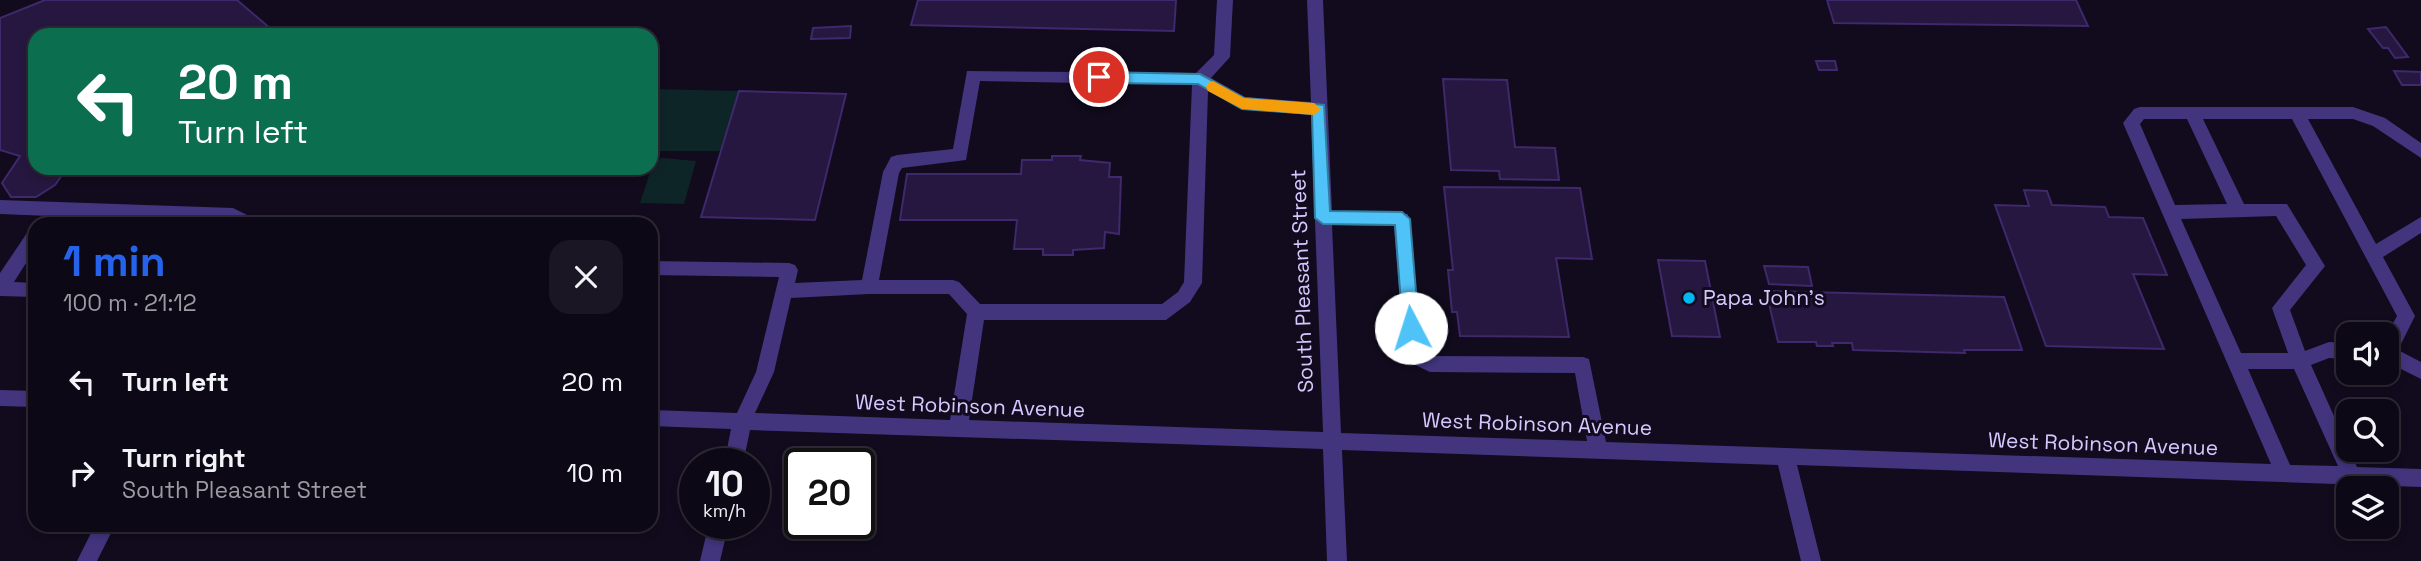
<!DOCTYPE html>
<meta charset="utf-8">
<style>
:root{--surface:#0d0816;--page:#1b1623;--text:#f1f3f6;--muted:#9a9aa1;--line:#2d2935;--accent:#2563eb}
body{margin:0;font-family:"Space Grotesk",sans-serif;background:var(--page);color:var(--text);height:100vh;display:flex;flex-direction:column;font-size:26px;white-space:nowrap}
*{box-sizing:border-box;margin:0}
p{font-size:23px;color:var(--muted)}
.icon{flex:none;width:38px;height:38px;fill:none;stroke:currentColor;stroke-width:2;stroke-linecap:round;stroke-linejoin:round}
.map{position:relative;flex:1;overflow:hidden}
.panel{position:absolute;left:28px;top:217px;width:630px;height:315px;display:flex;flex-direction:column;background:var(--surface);border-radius:21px;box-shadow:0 4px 10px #0003,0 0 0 2px var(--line)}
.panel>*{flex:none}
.banner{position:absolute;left:28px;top:28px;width:630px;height:147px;border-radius:21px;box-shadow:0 4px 10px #0003,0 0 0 2px var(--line);background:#0b6e4f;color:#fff;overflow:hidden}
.buttons{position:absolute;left:2336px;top:322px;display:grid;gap:14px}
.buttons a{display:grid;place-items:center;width:63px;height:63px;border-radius:14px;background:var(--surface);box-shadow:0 4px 10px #0003,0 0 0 2px var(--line);font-size:35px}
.speed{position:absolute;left:679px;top:448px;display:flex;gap:14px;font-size:35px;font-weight:700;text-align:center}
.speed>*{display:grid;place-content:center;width:91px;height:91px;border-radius:50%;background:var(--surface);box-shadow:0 4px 10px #0003,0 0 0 2px var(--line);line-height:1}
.speed small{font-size:18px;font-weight:400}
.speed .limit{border:4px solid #111;border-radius:10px;background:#fff;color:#111}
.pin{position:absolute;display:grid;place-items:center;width:60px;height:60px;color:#fff;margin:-30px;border:4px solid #fff;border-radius:50%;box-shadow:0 2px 7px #0007}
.me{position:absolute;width:77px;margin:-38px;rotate:355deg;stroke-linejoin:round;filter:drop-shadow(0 0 5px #0008)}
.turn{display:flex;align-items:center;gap:24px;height:147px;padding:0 35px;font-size:32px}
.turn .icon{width:91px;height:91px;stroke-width:2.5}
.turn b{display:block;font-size:49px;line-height:60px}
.round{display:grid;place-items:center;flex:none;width:74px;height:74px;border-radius:21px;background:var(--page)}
.overview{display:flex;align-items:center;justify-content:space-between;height:119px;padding:0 35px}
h1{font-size:42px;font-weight:700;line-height:52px;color:var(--accent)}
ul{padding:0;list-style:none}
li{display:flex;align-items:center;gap:21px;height:91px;padding:0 35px}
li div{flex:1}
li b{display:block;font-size:26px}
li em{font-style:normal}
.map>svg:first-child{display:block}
.green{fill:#0e2527}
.building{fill:#25173f;stroke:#3f286b;stroke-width:2}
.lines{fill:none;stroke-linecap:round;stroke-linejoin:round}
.minor{fill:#42357e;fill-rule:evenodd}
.route{fill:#4fc3f7;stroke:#337fa1;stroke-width:2}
.slow{fill:#f59e0b}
.poi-dot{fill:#00b7f3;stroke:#110b1d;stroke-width:2.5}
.labels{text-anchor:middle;stroke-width:6;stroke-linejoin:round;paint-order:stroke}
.street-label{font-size:21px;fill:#d6c8ff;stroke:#110b1d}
.poi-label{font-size:21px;fill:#d6c8ff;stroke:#110b1d;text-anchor:start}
</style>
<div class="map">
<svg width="2421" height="561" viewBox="0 0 2421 561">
<rect width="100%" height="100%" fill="#110b1d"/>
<g class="green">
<path d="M651,89L739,91L721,151H656L658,146H651Z"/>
<path d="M662,158L696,161L684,204L640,203L653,163Z"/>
</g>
<g class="building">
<path d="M45,0H237L278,35H35V168H67L55,185L36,197H11L2,183L20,156L0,150V18Z"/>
<path d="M918,0H1176L1174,31L911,25Z"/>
<path d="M1827,0H2076L2088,26L1834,23Z"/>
<path d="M851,26L850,38L811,39L813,28Z"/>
<path d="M2386,27L2408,57L2395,58L2388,48H2383L2368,29Z"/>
<path d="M1816,61H1835L1837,70H1819Z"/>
<path d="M2394,71L2421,72V85H2402Z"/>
<path d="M1443,79L1507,80L1515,147L1555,148L1559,180L1500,179L1499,171L1451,170Z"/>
<path d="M739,91L846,94L815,220L701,217Z"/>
<path d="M1052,156H1081L1080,160L1110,163L1109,177H1121L1119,234L1105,232L1104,248L1073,250V255H1043V249H1014L1017,220H900L907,174H1021L1022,160H1052Z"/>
<path d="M1444,187L1580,188L1592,259L1556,258L1569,337L1460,336L1457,312H1452L1448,270H1453Z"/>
<path d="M2024,190L2047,191L2052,205L2105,207L2109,217L2143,218L2167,275L2133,274L2164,349L2046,346L1995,205L2029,206Z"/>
<path d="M1658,260L1705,261L1720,337L1672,336Z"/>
<path d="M1764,266L1808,267L1812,286L1769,284Z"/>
<path d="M1766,291L2004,297L2022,350H1964L1965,353L1853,350L1852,343H1832L1833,346H1817L1816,342H1778Z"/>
</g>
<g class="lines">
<g class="minor">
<path d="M1217,0H1233L1230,57L1211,78L1245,97L1311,102L1307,0H1323L1332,211L1408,214L1422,351L1432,356L1583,357L1589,359L1606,442L2271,464L2123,123L2134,109L2140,107H2353L2385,118L2421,143V158L2373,126L2353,119H2308L2376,244L2421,217V233L2383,257L2415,316L2398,350L2421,362V379L2387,362V334L2397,316L2292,119H2203L2244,204H2287L2325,266L2290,310L2305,351L2329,342L2348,343V359L2329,358L2311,365L2357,467L2421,469V487L1797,465L1821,561H1801L1778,465L1342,450L1347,561H1327L1323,449L750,430L743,464H724L731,429L651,426V410L737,413L756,372L779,277L651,275V261L789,263L795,265L798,270L795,283L862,280L883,172L891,157L897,155L953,149L967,71L1196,73L1214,55ZM980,81L1192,85L1184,282L1178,292L1162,304H980L959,282L953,280H879L899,173L902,168L966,160ZM1208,91L1242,109L1311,115L1323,432L969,420L984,320H1166L1190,302L1202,283ZM2144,119H2187L2227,204L2175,205L2140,124ZM2276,216L2306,265L2272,308L2288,353H2241L2181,219ZM1332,225L1394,226L1404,355L1407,361L1430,372L1575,373L1587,441L1341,433ZM869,294H949L967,314L950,420L755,413L774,372L791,298ZM2248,369H2294L2338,466L2290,465Z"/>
<path d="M0,200L233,208L249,216L252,224L0,214Z"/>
<path d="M35,228V249L14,282L35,283V297L0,296V273L29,230Z"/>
<path d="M0,390L35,391V407L0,406Z"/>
<path d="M709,523H729L720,561H700Z"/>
<path d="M95,525H115L97,561H77Z"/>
</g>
</g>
<path class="route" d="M1099,72L1200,74L1244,98L1324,105L1330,211L1402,212L1410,219L1419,328L1416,333H1405L1403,328L1395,225L1323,224L1315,218L1312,114L1242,109L1198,84L1099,83L1092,77Z"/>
<path class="slow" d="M1213,81L1244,98L1314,103L1321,109L1314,115L1242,109L1208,91L1206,87L1208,83Z"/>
<circle class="poi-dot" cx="1689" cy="298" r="7"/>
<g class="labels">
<g class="street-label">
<text transform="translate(1302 281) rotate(-92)" y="7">South Pleasant Street</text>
<text transform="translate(970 406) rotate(2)" y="7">West Robinson Avenue</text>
<text transform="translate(1537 424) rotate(2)" y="7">West Robinson Avenue</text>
<text transform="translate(2103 444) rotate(2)" y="7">West Robinson Avenue</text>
</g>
<g class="poi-label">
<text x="1703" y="305">Papa John's</text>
</g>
</g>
</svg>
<div class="buttons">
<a><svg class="icon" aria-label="sound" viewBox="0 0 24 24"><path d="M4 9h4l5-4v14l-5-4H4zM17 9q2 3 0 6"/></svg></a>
<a><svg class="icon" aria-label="search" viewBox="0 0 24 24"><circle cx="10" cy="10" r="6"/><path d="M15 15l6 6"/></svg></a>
<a><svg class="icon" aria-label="layers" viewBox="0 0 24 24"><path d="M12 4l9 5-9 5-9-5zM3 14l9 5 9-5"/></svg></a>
</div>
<div class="speed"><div>10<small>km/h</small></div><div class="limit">20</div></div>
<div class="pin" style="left:1099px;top:77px;background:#d93025"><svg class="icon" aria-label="arrive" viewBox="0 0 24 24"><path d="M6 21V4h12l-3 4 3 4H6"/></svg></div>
<svg class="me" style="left:1411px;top:328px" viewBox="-20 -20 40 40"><circle r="19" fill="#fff"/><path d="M0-13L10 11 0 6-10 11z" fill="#4fc3f7"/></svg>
<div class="banner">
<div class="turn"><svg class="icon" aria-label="left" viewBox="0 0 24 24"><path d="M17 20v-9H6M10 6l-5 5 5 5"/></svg><div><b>20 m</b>Turn left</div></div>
</div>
<section class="panel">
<div class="overview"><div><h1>1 min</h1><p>100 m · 21:12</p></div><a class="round"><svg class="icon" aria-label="close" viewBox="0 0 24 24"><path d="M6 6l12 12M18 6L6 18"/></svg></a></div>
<ul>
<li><svg class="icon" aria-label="left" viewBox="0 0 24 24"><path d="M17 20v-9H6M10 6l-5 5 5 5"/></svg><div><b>Turn left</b></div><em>20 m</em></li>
<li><svg class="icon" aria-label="right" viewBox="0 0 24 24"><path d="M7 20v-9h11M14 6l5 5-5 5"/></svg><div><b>Turn right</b><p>South Pleasant Street</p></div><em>10 m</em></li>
</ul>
</section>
</div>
